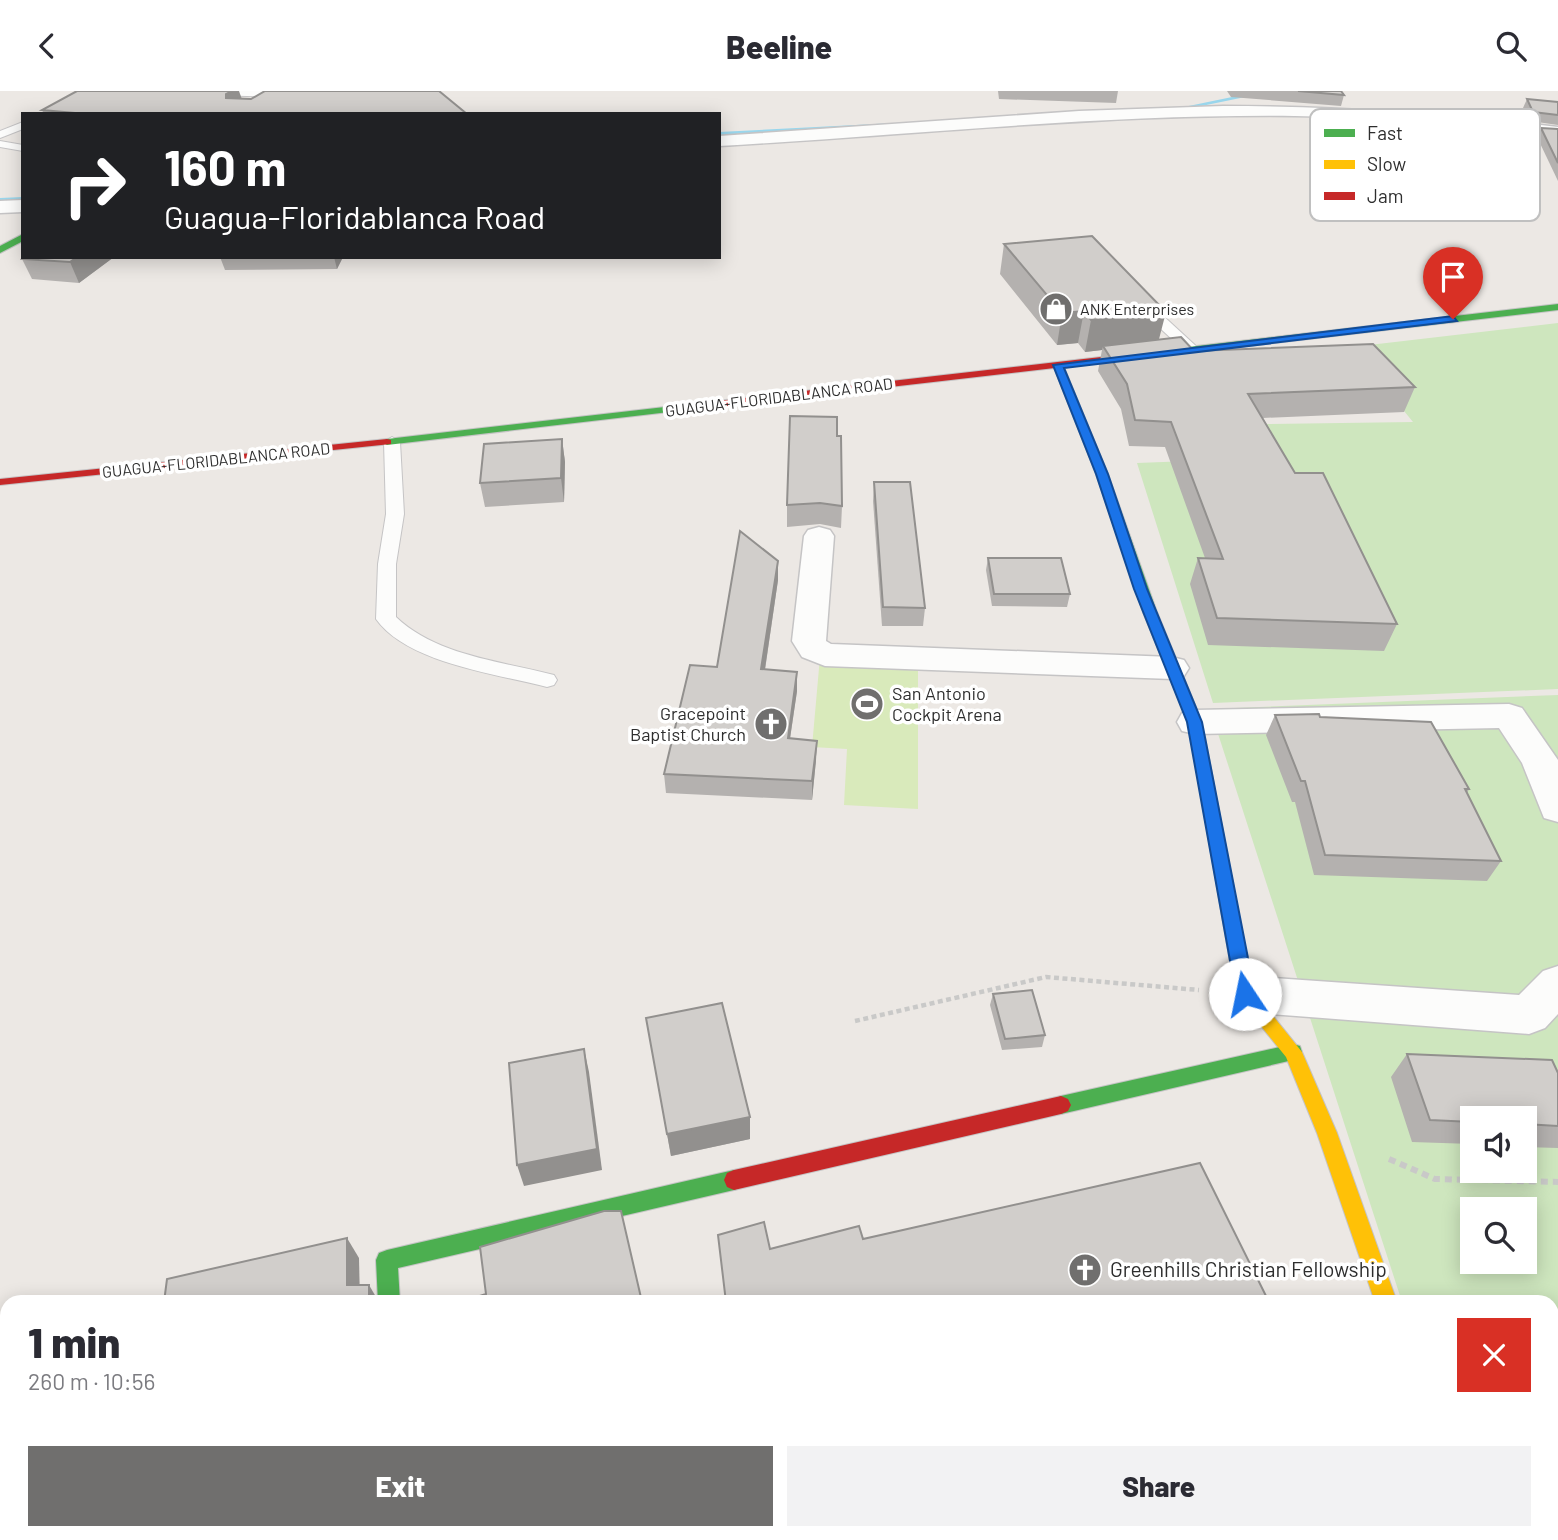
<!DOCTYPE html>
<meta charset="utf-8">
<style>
:root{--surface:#fff;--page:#f2f2f3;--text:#2b2b33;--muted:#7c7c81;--accent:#706f6e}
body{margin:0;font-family:Barlow,sans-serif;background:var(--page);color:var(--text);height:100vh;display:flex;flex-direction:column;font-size:26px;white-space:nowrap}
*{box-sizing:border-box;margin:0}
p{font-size:23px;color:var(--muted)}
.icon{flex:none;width:38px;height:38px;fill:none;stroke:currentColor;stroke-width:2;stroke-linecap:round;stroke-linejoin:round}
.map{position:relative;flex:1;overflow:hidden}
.details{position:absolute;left:0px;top:1204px;width:1559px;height:245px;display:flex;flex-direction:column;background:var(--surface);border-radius:21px 21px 0 0;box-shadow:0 4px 18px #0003}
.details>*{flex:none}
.guide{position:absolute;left:21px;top:21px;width:700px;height:147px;border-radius:0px;box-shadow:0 4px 18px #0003;background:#202124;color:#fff;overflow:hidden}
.controls{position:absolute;left:1460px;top:1015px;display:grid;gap:14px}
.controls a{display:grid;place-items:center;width:77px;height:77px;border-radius:0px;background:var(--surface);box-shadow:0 4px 18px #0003;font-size:35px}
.pin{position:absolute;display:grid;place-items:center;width:60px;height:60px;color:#fff;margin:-72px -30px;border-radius:50% 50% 50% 0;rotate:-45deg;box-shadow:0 0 7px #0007}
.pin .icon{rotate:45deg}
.me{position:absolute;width:77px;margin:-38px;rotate:349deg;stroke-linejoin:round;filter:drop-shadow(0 0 5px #0008)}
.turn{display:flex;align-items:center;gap:24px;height:147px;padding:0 28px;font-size:32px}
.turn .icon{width:91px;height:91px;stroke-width:2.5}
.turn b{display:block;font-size:49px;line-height:60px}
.round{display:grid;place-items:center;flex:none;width:74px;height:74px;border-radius:0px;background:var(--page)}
.headline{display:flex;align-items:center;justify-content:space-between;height:119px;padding:0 28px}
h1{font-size:42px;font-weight:800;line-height:52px}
.cta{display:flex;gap:14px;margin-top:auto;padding:14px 28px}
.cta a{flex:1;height:80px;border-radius:0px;background:var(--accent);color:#fff;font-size:28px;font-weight:800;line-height:80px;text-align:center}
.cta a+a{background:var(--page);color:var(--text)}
header{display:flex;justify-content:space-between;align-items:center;height:91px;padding:0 28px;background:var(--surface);font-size:32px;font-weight:800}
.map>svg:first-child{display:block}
.green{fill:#cee6be;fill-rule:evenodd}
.pitch{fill:#d9eabb}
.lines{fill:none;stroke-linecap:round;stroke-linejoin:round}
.stream{fill:#99d6ec;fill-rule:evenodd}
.lane-casing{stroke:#c5c4c5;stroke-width:2}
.street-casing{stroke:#c5c4c5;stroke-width:3}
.fast-casing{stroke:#c5c4c5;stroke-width:2}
.slow-casing{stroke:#c5c4c5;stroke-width:2}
.jam-casing{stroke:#c5c4c5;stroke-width:2}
.path-far1{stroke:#c9c9c8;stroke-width:4.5;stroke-dasharray:5 3.5;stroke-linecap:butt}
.path{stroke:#c9c9c8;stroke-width:6;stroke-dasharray:7 5;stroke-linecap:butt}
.lane{fill:#fcfcfb;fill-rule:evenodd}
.street{fill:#fcfcfb;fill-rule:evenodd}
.fast{fill:#4caf50;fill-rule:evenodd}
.slow{fill:#ffc107;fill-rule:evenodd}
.jam{fill:#c62828;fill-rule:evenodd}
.wall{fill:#b4b1af}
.shaded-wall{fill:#92908e}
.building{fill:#d1cecb;stroke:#92908e;stroke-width:2}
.route{fill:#1a73e8;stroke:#114b97;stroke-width:2}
.labels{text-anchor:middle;stroke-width:7;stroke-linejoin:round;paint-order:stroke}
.far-poi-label{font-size:16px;fill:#2e2e2e;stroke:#fff;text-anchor:start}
.far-street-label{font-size:16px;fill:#2e2e2e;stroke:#fff}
.poi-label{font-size:18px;fill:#2e2e2e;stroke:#fff;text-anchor:start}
.near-poi-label{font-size:21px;fill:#2e2e2e;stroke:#fff;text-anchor:start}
.key{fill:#fff;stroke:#c0c0c0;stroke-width:2}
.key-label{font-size:19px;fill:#2e2e2e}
</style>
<header><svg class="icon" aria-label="back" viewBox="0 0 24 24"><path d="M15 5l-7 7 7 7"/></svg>Beeline<svg class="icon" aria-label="search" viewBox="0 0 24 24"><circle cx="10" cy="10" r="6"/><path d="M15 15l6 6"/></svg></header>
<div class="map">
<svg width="1558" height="1449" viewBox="0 0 1558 1449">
<rect width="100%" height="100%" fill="#ece8e4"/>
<g class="green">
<path d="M1558,232V598L1213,612L1137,372L1268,367L1266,333L1413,331L1352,256Z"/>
<path d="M1558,604V1449H1196L1210,1442H1552V1211H1402L1210,618ZM1472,1027H1524V1080H1472ZM1472,1118H1524V1171H1472Z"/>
</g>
<path class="pitch" d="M820,566L918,571V718L844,714L847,658L812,656Z"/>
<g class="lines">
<g class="stream">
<path d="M1261,0H1274L1182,19L1179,17Z"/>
<path d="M895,32L893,35L719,45V41Z"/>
<path d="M23,106V110L0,111V107Z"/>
</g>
<defs>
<g id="lane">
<path d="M168,0H280L286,3L281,6L173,3Z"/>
<path d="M23,31V38L0,47V40Z"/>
<path d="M0,50L23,54V60L0,56Z"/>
<path d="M1137,210H1147L1197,256V262H1187L1137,216Z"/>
<path d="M392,346L400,351L404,423L396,473V526C437,565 501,570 554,584L557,589L554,594L547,596C497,583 407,572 376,528L378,473L386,423L384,351Z"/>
</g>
<g id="street">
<path d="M1223,15C1336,15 1446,23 1558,36V46C1471,36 1383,26 1295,25C1102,23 911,44 719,55V45L1079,20Z"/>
<path d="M23,109V121L0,122V110Z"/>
<path d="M819,436L830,439L834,445L826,550L831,553L1172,566L1184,569L1189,577L1184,585L1172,588L825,575L802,566L792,550L804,445L808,439Z"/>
<path d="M1509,613L1522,617L1558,669V731L1544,727L1522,672L1499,637L1195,643L1182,640L1177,631L1182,622L1195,619Z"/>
<path d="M1558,875V923L1545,937L1529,943L1245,921L1229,916L1223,903L1229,890L1245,885L1519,904L1543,880Z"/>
<path d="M366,1442H426L427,1449H367Z"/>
<path d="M1024,1442H1097L1094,1449H1021Z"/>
</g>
<g id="fast">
<path d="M23,143V150L0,162V155Z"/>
<path d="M1558,213V219L1188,262L1183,259L1188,256Z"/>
<path d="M1058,271L1063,274L1108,383L1157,521L1155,524H1145L1143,521L1096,383L1053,274Z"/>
<path d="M691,313L695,314V318L387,354L381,351L387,348Z"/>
<path d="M1293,953L1300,955L1302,961L1300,967L1293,969L1061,1023L1054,1020L1051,1014L1054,1008L1061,1005Z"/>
<path d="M734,1079L741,1082L744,1089L741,1096L734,1099L398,1177L400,1211H378L376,1169L379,1162L387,1159Z"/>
</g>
<path id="slow" d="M1241,875L1247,877L1253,900L1302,961L1337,1042L1397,1211H1375L1317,1042L1286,966L1239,908L1232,882L1235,877Z"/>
<g id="jam">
<path d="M1188,256L1192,257V261L691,319L686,316L691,313Z"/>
<path d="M387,348L391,349V353L0,394V388Z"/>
<path d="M1150,517L1157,521L1202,631L1250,882L1247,887L1241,889L1235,887L1232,882L1188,631L1143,521Z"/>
<path d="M1061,1005L1068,1008L1071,1014L1068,1020L1061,1023L734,1099L727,1096L724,1089L727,1082L734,1079Z"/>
</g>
</defs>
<use href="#lane" class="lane-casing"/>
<use href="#street" class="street-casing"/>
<use href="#fast" class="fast-casing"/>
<use href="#slow" class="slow-casing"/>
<use href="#jam" class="jam-casing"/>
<path class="path-far1" d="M855,930L1046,886L1199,899"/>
<g class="path">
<path d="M1389,1068L1435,1088L1558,1091"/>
<path d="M1552,1387L1558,1398"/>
</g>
<use href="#lane" class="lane"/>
<use href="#street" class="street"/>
<use href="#fast" class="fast"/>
<use href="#slow" class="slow"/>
<use href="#jam" class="jam"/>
</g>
<g class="wall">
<path d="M998,0H1118L1116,12L999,8Z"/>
<path d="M1227,0H1341L1344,4L1341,15L1231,6Z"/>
<path d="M242,7L467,23H44L42,19Z"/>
<path d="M1527,8L1558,11V34L1530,30L1523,17Z"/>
<path d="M1541,37L1558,38V90L1537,46Z"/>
<path d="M1004,153L1159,249L1194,260L1415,296L1404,321L1263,327L1295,382L1397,533L1384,560L1208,554L1190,493L1198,467H1205L1165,356L1129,355L1121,318L1098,280L1102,259L1085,261L1078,252L1057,254L1000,183Z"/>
<path d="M24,166H114L79,192L32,188L22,168Z"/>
<path d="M220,166H343L337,178L225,179Z"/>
<path d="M837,345L842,415L841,437L820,433L787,436V414Z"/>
<path d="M562,348L565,371L564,411L485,416L480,392Z"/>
<path d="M874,391L925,517L923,535H882L873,410Z"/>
<path d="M988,467L1070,503L1067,516L992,515L986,479Z"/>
<path d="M778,470V489L765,579L797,581V600L790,648L816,669L812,709L666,702L664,683L717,576Z"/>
<path d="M1275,624L1320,626L1469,698L1467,702L1501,770L1487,790L1314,784L1295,711H1292L1266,644Z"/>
<path d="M993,903L1045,944L1042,956L1002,959L990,914Z"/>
<path d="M646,927L750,1048L671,1065Z"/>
<path d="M1407,963L1558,982V1057L1524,1056V1027H1472V1053L1412,1051L1391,986Z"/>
<path d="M756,1442H877L844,1449H757Z"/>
</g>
<g class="shaded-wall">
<path d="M232,0H239L244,14L226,7V3Z"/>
<path d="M77,166H114L79,192L70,171Z"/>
<path d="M334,166H343L337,178Z"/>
<path d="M1084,220L1078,252L1057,254L1062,222Z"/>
<path d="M1166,221L1158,252L1103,255L1102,259L1085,261L1091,229Z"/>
<path d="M562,348L565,371L564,411L561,387Z"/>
<path d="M778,470V489L762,598L761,578Z"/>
<path d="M797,581V600L787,667L788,647Z"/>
<path d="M817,650L816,669L812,709V690Z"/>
<path d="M584,958L589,981L602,1079L524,1095L517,1074Z"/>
<path d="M750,1026V1048L671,1065L667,1043Z"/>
<path d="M347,1147L359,1167L360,1211L347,1194Z"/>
<path d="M369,1194L379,1211H369Z"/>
</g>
<g class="building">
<path d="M77,0H232L226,3V7L251,8L265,0H439L467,23H86L42,19Z"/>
<path d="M1298,0H1341L1344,4Z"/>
<path d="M1527,8L1558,11V24L1533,21Z"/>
<path d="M1541,37L1558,38V72Z"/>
<path d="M1092,145L1166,221L1091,229L1084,220L1062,222L1004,153Z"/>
<path d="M24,166H77L70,171L22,168Z"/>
<path d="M1181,246L1194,260L1373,253L1415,296L1248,303L1295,382H1323L1397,533L1217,527L1198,467L1223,468L1171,331L1135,329L1127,293L1103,255Z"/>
<path d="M790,325L837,326V345H841L842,415L820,412L787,414Z"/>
<path d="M562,348L561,387L480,392L484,353Z"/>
<path d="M874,391H910L925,517L883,516Z"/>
<path d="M740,440L778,470L761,578L797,581L788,647L817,650L812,690L664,683L690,574L717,576Z"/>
<path d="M988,467H1061L1070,503H994Z"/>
<path d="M1319,623L1320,626L1431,631L1469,698H1465L1501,770L1325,764L1305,690H1301L1275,624Z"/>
<path d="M1032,899L1045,944L1005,948L993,903Z"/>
<path d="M722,912L750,1026L667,1043L646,927Z"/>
<path d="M584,958L597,1058L517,1074L509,972Z"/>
<path d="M1407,963L1552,969L1558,982V1035L1524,1033V1027H1472V1031L1430,1029Z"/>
<path d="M1200,1072L1269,1211H726L718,1144L764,1131L770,1158L859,1135L863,1148Z"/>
<path d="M604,1120H621L642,1211H461L486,1203L480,1156Z"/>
<path d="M347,1147V1194H369V1211H164L167,1188Z"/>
<path d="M757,1442H836L826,1444V1449H758Z"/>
</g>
<path class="route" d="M1453,225L1457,230L1064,277L1108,383L1147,498L1202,631L1255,903L1245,910L1236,903L1187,631L1134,498L1096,383L1053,274Z"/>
<defs>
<symbol id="shop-disc" viewBox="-11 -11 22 22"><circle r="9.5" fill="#706f6e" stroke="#fff"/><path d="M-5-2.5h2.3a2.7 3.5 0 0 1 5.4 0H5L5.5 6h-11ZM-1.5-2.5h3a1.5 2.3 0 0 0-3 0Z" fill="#fff"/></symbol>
<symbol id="stadium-disc" viewBox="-11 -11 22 22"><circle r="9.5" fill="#706f6e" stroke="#fff"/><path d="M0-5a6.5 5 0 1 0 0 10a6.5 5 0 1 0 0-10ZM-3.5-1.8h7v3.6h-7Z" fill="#fff"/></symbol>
<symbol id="church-disc" viewBox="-11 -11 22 22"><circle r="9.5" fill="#706f6e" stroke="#fff"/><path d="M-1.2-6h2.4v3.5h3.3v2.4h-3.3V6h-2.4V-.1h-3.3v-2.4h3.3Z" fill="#fff"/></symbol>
</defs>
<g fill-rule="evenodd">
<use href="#shop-disc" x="1037" y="199" width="38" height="38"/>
<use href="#stadium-disc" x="848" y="594" width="38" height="38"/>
<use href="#church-disc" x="752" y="614" width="38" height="38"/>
<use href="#church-disc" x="1066" y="1160" width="38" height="38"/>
</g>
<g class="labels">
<g class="far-poi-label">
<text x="1080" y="224">ANK Enterprises</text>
</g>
<g class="far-street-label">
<text transform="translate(779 306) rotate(-7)" y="6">GUAGUA-FLORIDABLANCA ROAD</text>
<text transform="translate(216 369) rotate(-6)" y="6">GUAGUA-FLORIDABLANCA ROAD</text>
</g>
<g class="poi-label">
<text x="892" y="609">San Antonio<tspan x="892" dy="21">Cockpit Arena</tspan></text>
<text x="746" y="629" text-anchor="end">Gracepoint<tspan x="746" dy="21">Baptist Church</tspan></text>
</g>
<g class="near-poi-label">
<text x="1110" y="1186">Greenhills Christian Fellowship</text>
</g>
</g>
<rect x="1310" y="18" width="230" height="112" rx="10" class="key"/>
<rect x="1324" y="38" width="31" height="8" fill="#4caf50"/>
<rect x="1324" y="69" width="31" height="9" fill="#ffc107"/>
<rect x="1324" y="101" width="31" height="8" fill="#c62828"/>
<g class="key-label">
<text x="1367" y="49">Fast</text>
<text x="1367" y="80">Slow</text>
<text x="1367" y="112">Jam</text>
</g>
</svg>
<div class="controls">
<a><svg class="icon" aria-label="sound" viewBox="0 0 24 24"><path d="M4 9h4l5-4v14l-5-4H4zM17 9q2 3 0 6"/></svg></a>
<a><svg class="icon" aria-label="search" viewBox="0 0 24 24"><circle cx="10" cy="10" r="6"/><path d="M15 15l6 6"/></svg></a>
</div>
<div class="pin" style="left:1453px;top:228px;background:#d93025"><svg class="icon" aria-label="arrive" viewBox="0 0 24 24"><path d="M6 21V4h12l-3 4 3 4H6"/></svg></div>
<svg class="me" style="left:1245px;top:903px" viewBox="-20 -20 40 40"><circle r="19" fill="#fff"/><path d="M0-13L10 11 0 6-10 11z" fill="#1a73e8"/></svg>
<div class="guide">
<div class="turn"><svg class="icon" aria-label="right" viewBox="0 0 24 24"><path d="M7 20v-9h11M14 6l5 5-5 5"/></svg><div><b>160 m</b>Guagua-Floridablanca Road</div></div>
</div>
<section class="details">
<div class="headline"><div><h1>1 min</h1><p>260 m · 10:56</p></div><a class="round" style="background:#d93025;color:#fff"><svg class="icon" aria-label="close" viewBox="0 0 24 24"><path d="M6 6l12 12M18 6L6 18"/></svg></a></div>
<div class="cta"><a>Exit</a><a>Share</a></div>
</section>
</div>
